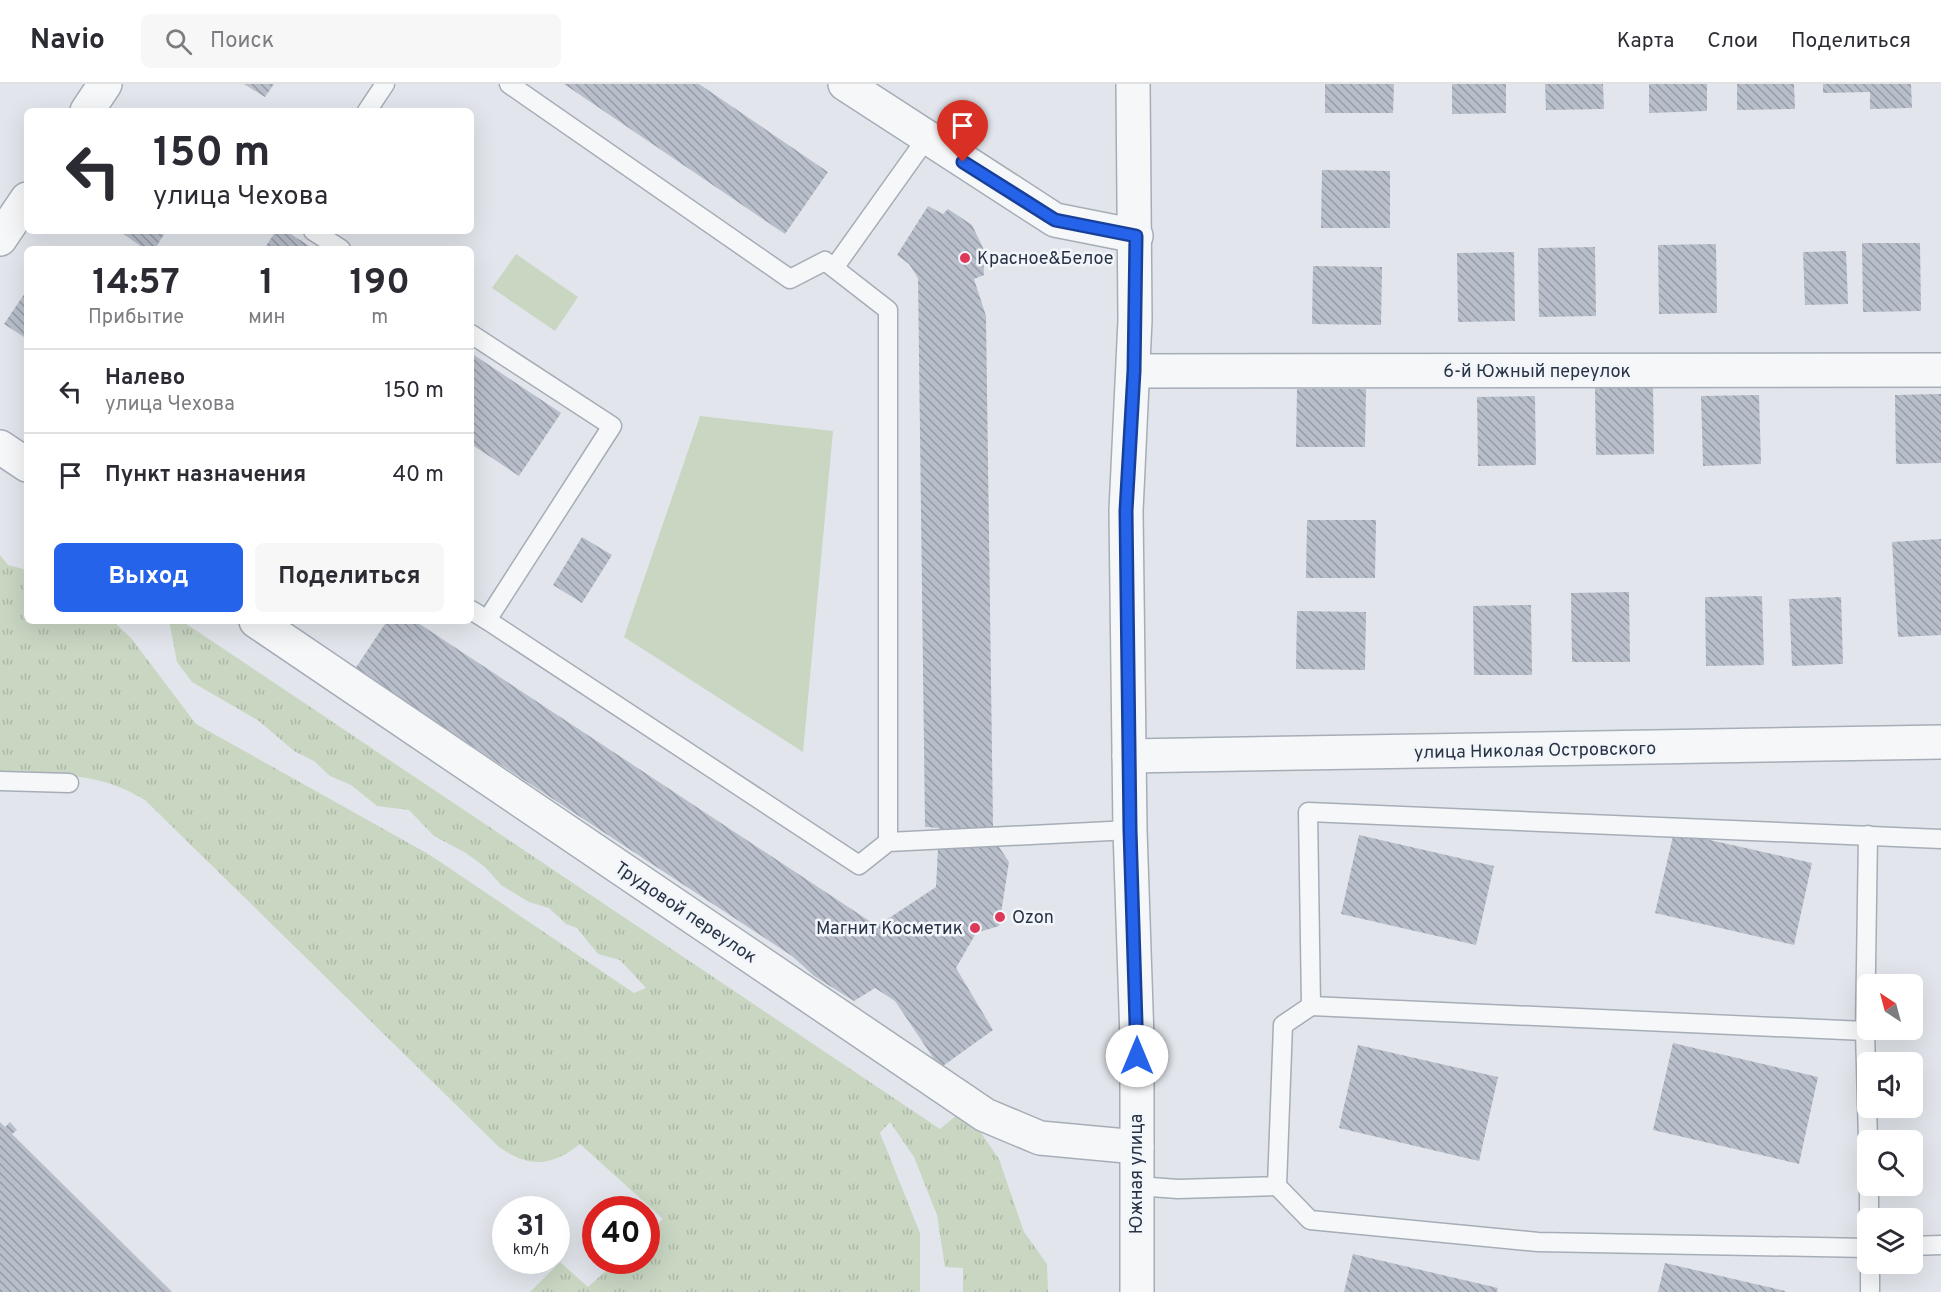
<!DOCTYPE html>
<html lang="ru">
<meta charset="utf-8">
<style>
:root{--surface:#fff;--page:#f7f7f7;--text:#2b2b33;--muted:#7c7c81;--line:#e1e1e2;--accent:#2563eb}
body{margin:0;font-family:Overpass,sans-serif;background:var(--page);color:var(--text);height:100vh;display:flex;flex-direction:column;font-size:22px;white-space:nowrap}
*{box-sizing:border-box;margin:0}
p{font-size:20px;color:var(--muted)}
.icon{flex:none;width:33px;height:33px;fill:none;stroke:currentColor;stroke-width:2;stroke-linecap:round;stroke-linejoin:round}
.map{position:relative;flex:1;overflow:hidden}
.sheet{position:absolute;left:24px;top:162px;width:450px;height:378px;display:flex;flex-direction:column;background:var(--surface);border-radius:9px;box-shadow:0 6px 24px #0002}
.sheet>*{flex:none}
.banner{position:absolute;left:24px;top:24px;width:450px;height:126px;border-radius:9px;box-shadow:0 6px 24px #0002;background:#fff;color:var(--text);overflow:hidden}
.needle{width:39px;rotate:324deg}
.controls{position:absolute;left:1857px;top:890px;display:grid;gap:12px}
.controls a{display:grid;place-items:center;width:66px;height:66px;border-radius:9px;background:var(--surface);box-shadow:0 6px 24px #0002;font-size:30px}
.speed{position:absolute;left:492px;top:1112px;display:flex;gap:12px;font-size:30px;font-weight:700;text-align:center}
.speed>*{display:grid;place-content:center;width:78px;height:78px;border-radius:50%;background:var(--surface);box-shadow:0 6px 24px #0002;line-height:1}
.speed small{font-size:15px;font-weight:400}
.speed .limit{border:9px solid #d22;background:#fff;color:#111}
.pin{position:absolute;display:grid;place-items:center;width:51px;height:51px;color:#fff;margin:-62px -26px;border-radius:50% 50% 50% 0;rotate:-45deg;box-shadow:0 0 6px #0007}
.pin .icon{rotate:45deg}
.me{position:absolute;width:66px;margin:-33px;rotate:0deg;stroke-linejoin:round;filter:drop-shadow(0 0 4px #0008)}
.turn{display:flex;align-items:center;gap:21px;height:126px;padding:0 30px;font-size:27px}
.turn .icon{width:78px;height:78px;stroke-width:2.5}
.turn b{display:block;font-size:42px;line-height:51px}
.eta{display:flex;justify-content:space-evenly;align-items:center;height:102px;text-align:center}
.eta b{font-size:36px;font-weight:700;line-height:42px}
.cta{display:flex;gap:12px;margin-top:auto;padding:12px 30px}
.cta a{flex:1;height:69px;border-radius:9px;background:var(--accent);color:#fff;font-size:24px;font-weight:700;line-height:69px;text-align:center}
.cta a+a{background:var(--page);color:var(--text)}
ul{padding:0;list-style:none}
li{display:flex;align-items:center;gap:18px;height:84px;padding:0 30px;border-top:2px solid var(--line)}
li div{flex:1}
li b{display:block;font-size:22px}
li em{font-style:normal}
header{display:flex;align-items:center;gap:36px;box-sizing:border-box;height:84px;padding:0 30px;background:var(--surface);border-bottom:2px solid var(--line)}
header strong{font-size:28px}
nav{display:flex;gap:33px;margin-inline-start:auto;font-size:21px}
.search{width:420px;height:54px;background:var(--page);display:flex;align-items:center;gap:15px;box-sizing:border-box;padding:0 21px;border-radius:9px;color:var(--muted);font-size:22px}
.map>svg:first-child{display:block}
.grass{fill:url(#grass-tufts)}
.park{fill:#c8d6c2}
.building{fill:url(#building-back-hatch)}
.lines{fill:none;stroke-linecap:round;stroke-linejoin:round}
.service-casing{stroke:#a6adb7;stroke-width:21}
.minor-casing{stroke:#a6adb7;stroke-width:36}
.tertiary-casing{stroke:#a6adb7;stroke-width:36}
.service{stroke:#f5f7f9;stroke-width:18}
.minor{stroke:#f5f7f9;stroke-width:33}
.tertiary{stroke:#f5f7f9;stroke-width:33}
.route-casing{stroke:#184099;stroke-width:15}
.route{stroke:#2563eb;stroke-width:10}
.poi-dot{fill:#dd3a59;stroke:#f2f5f9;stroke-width:2}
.labels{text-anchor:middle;stroke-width:5;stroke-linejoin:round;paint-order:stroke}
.poi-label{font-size:18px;fill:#283446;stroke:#f2f5f9;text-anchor:start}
.street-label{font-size:18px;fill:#283446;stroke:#f2f5f9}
</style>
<header>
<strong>Navio</strong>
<div class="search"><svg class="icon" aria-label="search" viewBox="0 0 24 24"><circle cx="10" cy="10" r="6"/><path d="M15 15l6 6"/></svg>Поиск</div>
<nav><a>Карта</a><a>Слои</a><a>Поделиться</a></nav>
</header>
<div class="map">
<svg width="1941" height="1208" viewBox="0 0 1941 1208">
<defs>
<pattern id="grass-tufts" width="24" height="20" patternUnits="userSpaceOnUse" patternTransform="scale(1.5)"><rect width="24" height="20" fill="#c8d6c2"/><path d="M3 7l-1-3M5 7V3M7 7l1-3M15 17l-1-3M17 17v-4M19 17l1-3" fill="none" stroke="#acb8a8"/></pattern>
<pattern id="building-back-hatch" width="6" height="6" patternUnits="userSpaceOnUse" patternTransform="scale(1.5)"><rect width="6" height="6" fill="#b8bfca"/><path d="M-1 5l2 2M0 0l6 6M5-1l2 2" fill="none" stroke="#969ca6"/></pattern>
</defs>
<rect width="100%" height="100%" fill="#e2e6ec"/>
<path class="grass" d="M0,471L8,481L27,486V537H113L131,554L196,640L430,771L634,909L646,904L620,876L598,870L577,844L566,840L549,824L529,818L501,801L485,783L466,769L434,752L409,726L377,722L351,701L330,692L314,677L294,667L259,637L192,598L177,578L169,537H182L940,1045L958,1030L979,1046L999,1075L1024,1148L1047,1180L1048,1208H963V1184L945,1183L937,1131L914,1073L890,1038L880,1049L920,1149V1208H530L560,1178L588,1203L618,1176H646L647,1150L663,1135L580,1060C551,1083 529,1084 499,1063L145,716C97,687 54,690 0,692Z"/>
<g class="park">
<path d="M516,170L578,213L555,247L492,204Z"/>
<path d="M700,332L833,347L803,668L624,553Z"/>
</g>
<g class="building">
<path d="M244,0H274L265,13Z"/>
<path d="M564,0H699L828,88L785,150Z"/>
<path d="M1325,0H1394L1393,29H1325Z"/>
<path d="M1452,0H1506V29L1452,30Z"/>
<path d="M1545,0H1603L1604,25L1546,26Z"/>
<path d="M1649,0H1707V27L1649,29Z"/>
<path d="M1737,0H1794L1795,25L1737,26Z"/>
<path d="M1823,0H1911L1912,24L1870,25V8L1823,9Z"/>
<path d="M1322,86L1390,87V144H1321Z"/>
<path d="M928,122L943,130L948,125L972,141L983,164L984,191L974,195L986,232L993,742L999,763L1009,778L999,842L976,849L956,884L993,946L940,984L895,917L875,904L854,917L814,892L792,872L355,585L387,537H415L877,842L936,803L939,744L925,743L918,194L909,180L897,171Z"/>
<path d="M119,147H166L155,165H145Z"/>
<path d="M276,147H286L314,165H264Z"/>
<path d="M1862,159H1920L1921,227L1863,228Z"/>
<path d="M1716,160L1717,229L1659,230L1658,161Z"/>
<path d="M1595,163L1596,232L1539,233L1538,164Z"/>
<path d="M1846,167L1848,220L1805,221L1803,168Z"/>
<path d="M1514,168L1515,237L1458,238L1457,169Z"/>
<path d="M1313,182L1382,183L1381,241L1312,240Z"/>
<path d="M27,206V255L4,240Z"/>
<path d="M471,269L561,329L519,392L471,360Z"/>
<path d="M1653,301L1654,370L1596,371L1595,302Z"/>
<path d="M1297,305H1366L1365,363H1296Z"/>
<path d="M1941,310V379L1896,380L1895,311Z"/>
<path d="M1759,311L1761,380L1703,382L1701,312Z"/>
<path d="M1535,312L1536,381L1478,382L1477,313Z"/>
<path d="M1307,436H1376L1375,494H1306Z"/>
<path d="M582,453L612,471L582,519L553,501Z"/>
<path d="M1941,455V551L1898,553L1892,458Z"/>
<path d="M1629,508L1630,578H1572L1571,509Z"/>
<path d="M1762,512L1764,581L1706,582L1705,513Z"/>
<path d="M1841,513L1843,580L1792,582L1789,515Z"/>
<path d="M1531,521L1532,591H1474L1473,522Z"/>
<path d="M1297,527L1366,528L1365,586L1296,585Z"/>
<path d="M1674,748L1812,779L1794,861L1655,829Z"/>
<path d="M1359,751L1494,782L1476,861L1341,830Z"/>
<path d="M1673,959L1818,993L1799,1080L1653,1046Z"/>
<path d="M1358,961L1498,993L1479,1077L1339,1044Z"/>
<path d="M0,1038L5,1043L10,1038L17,1046L12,1050L172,1208H0Z"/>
<path d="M1353,1170L1498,1204L1497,1208H1344Z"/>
<path d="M1665,1179L1785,1207V1208H1658Z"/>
</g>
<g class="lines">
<defs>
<g id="service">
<path d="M509,0L790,195L825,177L888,226V758"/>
<path d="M367,27L385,0"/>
<path d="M313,147L341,165"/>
<path d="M834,184L926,55"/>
<path d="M471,250L612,342L487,536L859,781L888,758L1130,746"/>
<path d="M471,526L487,536"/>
<path d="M0,697L69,699"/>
<path d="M1311,922L1865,947"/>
<path d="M1868,1056L1865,947L1868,751"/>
<path d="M1869,1101V1134"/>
<path d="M1137,1102L1178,1105L1277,1102L1283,941L1311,922L1308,728L1941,755"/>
<path d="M1277,1102L1310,1136L1538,1158L1868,1164"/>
<path d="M1912,1162L1941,1161"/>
<path d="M1870,1179V1208"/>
</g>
<g id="minor">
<path d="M845,0L1055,136L1136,152"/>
<path d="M87,27L105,0"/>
<path d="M0,155L27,115"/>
<path d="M1134,287L1941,286"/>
<path d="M0,363L27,381"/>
<path d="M256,537L985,1031L1040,1054L1137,1063"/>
<path d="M1129,672L1941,658"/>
</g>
<path id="tertiary" d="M1133,0L1135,236L1126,427L1130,746L1137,955V1208"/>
</defs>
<use href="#service" class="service-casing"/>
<use href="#minor" class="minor-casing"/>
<use href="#tertiary" class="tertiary-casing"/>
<use href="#service" class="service"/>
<use href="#minor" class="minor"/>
<use href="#tertiary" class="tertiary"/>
</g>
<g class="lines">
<defs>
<path id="route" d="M963,78L1055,136L1136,152L1134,287L1126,427L1130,746L1137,972"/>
</defs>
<use href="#route" class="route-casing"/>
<use href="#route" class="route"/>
</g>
<g class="poi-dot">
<circle cx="965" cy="174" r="6"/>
<circle cx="1000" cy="833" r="6"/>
<circle cx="975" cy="844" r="6"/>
</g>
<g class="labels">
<g class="poi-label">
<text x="977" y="180">Красное&amp;Белое</text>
<text x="1012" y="839">Ozon</text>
<text x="963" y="850" text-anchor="end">Магнит Косметик</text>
</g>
<g class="street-label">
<text x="1537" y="293">6-й Южный переулок</text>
<text transform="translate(1535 666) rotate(-1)" y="6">улица Николая Островского</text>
<text transform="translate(686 828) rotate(34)" y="6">Трудовой переулок</text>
<text transform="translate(1136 1090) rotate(-90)" y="6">Южная улица</text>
</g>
</g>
</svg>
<div class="controls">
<a><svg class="needle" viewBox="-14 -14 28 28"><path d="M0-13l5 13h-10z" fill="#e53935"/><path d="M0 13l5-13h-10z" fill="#7c7c81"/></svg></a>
<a><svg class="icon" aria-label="sound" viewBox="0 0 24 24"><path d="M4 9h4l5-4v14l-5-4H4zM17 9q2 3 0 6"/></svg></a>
<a><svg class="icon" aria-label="search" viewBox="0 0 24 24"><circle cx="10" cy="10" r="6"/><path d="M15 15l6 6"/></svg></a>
<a><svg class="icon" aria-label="layers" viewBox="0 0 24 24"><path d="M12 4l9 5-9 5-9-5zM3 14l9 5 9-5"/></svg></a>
</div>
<div class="speed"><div>31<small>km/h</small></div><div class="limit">40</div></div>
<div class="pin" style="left:963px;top:78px;background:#d93025"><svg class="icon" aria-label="arrive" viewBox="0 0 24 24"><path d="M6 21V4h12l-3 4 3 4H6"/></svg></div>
<svg class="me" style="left:1137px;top:972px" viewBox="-20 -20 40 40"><circle r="19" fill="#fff"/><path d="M0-13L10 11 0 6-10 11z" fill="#2563eb"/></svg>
<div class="banner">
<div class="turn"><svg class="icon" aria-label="left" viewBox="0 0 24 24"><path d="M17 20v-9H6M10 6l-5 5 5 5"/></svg><div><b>150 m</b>улица Чехова</div></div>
</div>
<section class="sheet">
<div class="eta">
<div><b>14:57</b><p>Прибытие</p></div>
<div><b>1</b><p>мин</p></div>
<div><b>190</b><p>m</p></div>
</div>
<ul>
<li><svg class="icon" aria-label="left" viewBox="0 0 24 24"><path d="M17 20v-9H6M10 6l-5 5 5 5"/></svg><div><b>Налево</b><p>улица Чехова</p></div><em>150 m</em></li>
<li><svg class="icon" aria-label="arrive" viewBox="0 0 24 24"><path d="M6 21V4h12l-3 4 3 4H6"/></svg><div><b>Пункт назначения</b></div><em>40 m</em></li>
</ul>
<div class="cta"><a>Выход</a><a>Поделиться</a></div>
</section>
</div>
